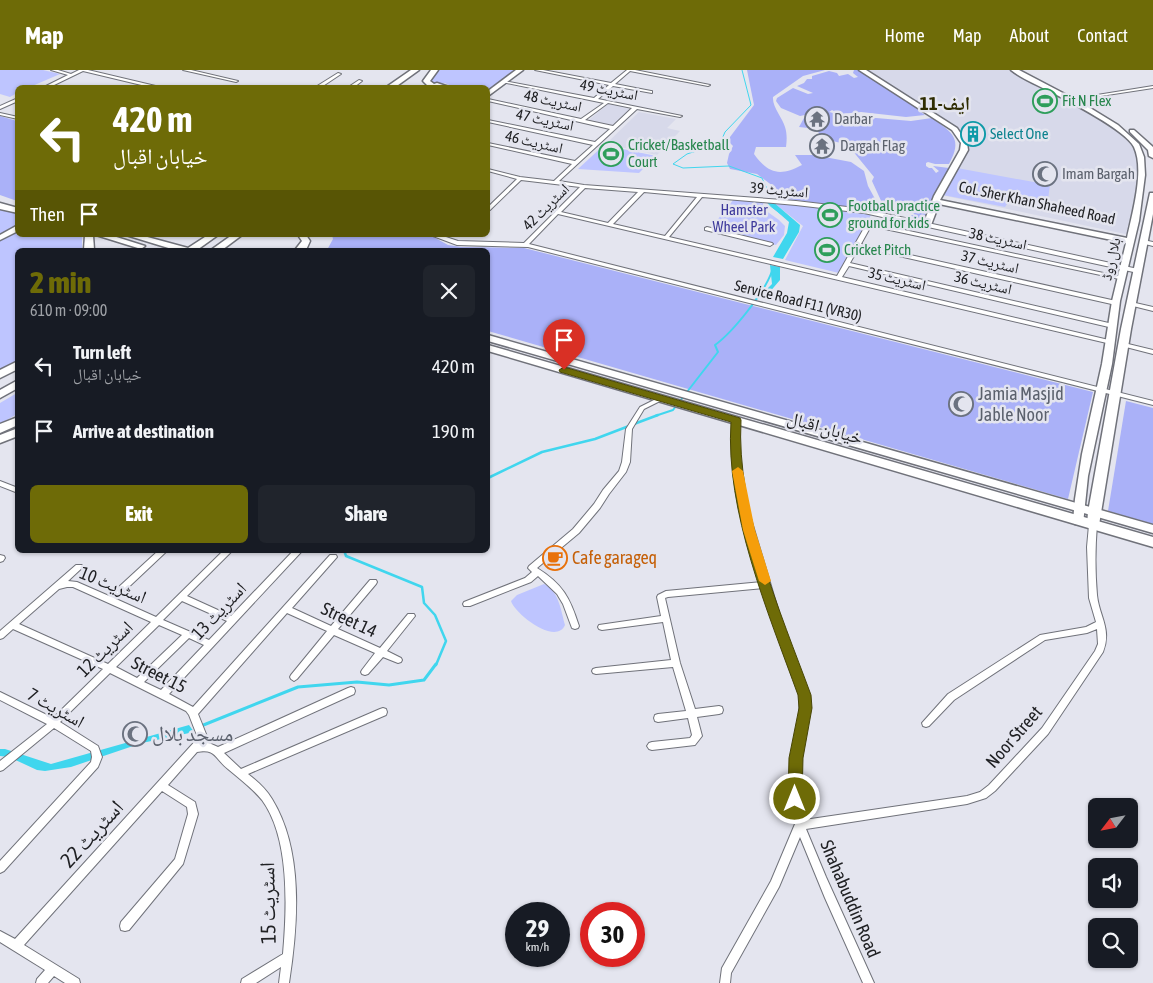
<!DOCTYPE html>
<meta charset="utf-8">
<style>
:root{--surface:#171b24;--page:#20242c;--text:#f1f3f6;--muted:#9ea1a6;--accent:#6e6b07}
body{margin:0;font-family:"Asap Condensed","Noto Naskh Arabic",sans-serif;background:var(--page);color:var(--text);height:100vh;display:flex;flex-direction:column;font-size:19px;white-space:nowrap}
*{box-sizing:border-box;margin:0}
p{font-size:16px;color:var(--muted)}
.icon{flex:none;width:28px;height:28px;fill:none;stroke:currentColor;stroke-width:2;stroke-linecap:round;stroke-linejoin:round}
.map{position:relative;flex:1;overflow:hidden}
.sheet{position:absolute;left:15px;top:178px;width:475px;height:305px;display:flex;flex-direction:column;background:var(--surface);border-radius:8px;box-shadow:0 1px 4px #0004}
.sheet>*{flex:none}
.guide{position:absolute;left:15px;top:15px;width:475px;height:152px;border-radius:8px;box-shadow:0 1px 4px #0004;background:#6e6b07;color:#fff;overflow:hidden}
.needle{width:32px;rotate:238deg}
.tools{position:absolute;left:1088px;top:728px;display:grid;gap:10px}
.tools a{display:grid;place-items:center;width:50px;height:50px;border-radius:8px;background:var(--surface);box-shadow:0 1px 4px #0004;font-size:25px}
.speed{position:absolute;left:505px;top:832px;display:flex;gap:10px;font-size:25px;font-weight:700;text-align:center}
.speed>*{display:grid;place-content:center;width:65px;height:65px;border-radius:50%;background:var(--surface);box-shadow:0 1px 4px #0004;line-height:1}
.speed small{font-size:12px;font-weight:400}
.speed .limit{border:8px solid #d22;background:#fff;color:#111}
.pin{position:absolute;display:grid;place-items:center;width:42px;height:42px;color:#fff;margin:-51px -21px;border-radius:50% 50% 50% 0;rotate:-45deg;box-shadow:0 0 5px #0007}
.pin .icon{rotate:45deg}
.me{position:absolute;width:55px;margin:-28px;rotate:0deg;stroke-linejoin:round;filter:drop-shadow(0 0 4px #0008)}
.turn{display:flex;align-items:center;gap:18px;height:105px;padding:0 15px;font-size:22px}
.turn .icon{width:65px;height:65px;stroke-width:2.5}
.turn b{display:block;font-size:35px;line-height:42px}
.then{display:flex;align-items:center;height:48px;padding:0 15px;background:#0003;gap:10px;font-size:19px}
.round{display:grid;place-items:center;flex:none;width:52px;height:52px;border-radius:8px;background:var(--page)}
.overview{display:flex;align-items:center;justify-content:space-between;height:85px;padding:0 15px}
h1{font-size:30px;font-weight:800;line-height:38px;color:var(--accent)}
.cta{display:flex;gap:10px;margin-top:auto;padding:10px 15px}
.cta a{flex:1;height:58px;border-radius:8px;background:var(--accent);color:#fff;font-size:20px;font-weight:800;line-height:58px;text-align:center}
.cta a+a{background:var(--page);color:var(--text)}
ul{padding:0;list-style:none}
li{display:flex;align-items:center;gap:15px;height:65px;padding:0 15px}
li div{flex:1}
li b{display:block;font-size:19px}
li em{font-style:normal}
header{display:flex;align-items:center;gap:30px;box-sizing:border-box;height:70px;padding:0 25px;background:var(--accent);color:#fff}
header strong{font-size:24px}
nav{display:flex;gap:28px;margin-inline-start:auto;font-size:18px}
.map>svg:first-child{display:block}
.built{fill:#d7d9ea}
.green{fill:#bec5ff}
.forest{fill:#aab1f8}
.water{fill:#40d6ee}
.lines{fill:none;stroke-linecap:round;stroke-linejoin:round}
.stream-far3{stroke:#40d6ee;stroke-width:1}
.stream-far2{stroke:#40d6ee;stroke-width:2}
.stream-far1{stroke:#40d6ee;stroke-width:2.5}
.stream{stroke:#40d6ee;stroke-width:3}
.street-casing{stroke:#70727a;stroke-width:2}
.secondary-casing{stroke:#70727a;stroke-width:3}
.primary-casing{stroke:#70727a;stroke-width:3}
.street{fill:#fff;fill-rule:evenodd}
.secondary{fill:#fff;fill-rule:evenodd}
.primary{fill:#fff;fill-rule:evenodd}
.route{fill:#6e6b07;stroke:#484605}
.slow{fill:#f59e0b}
.labels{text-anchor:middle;stroke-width:5;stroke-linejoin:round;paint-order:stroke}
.far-street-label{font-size:15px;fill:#202124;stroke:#e4e5ef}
.far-leisure-label{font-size:15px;fill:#27864d;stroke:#e4e5ef;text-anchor:start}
.far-worship-label{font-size:15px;fill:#5b616d;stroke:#e4e5ef;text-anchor:start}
.far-culture-label{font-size:15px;fill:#0d838f;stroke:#e4e5ef;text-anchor:start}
.far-park-label{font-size:15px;fill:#3e3a9c;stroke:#e4e5ef}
.worship-label{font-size:18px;fill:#5b616d;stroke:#e4e5ef;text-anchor:start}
.street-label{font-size:18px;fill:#202124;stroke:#e4e5ef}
.food-label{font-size:18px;fill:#c56008;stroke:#e4e5ef;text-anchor:start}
.far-district-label{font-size:19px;font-weight:bold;fill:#2f2d02;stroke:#e4e5ef}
.near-worship-label{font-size:21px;fill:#5b616d;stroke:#e4e5ef;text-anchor:start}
.near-street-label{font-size:21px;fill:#202124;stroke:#e4e5ef}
</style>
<header>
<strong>Map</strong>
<nav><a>Home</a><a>Map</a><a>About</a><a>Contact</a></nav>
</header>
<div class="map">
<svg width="1153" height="913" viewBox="0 0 1153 913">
<rect width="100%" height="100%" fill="#e4e5ef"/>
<g class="built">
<path d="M862,0H1013L1115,56L1138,77L1139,111L1130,165L941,125L959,81L960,69L955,62Z"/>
<path d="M608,34L634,40L615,56L589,50Z"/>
<path d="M639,42L676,49L667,58L680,61L657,85L606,74Z"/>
</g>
<g class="green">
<path d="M0,0H43L60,4L30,17L18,18L17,23L10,27L0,24Z"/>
<path d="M437,0H517L488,20V18L453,17L445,13L433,14L430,12L433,3Z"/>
<path d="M604,75L656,86L639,103L578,99Z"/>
<path d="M957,98L1050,115L1048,129L1043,131L1013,125L1005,137L943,125Z"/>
<path d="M734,129L764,131L762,138L779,150L785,156L784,165L776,175L710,159Z"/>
<path d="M774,133L850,141L871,145L839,203L785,190L803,156Z"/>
<path d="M0,139L17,144L18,165H82V180H18L17,293L0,305Z"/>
<path d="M17,323V344L0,354V333Z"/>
<path d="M544,514C559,521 561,541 565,555C556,576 515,544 511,531L517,525Z"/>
</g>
<g class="forest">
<path d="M747,0H825L803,6L773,27C772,37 783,49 785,57C787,63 787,70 786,77H756L754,84C769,105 781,106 802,95L795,85H814L851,92L864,101L868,116L880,138L874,139L879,143L855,138L780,128L777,124V119L757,104L730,99L727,93L729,84L733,76L729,72L730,67L754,35Z"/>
<path d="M854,0H859L923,41L922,43L925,45L906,47L861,42L840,44L832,40L829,42L841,45L911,51L932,48C953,63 963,69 949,94H935L928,92L926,93V96L929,98H932L936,103L939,101L933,96L949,98V104L941,116H938L941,119L930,141L924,143L927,145L925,151H915L910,148L912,147L911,145H915L913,143H906L883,135L872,111L874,107L852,80L856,77L833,71L826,66V69L821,68L817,59L799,57L804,48L814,43L800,46L781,38L776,31L777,28L793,18L808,24L813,23L797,16L804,13L807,9H812V6L829,1L837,3L839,6L848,4L854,8L858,7L853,3Z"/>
<path d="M0,46L17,51V131L0,125Z"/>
<path d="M332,165H430L448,175L461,177L524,178L1093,322L1068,429L488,261V180H327L333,169Z"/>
<path d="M1126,331L1153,338V454L1108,441Z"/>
</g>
<g class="water">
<path d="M765,131H772L800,155L799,162L783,189L773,187L787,163L789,152Z"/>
<path d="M770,195L780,197V210L768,224L764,222L772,214Z"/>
<path d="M189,655L194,662L142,673L71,697L45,701L37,700L9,687L0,686V679H5L51,694Z"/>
</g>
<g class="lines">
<g class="stream-far3">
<path d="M742,0L751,35L725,62L722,69L718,74L687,84L673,94L683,98L729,96L762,108L768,121"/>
<path d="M769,135L785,147"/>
</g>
<path class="stream-far2" d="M655,346L673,340L718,282L715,275C733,262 765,222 772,201"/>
<g class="stream-far1">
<path d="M634,354L658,345"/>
<path d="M488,408L542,382L595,369L629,356"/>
<path d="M344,480L346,486L422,517L424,533L435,545L446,571L436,595"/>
</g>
<path class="stream" d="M201,656L298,617L357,612L389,615L424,610L436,594"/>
<defs>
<g id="street">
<path d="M51,0H58L71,4L79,0H88L164,18H154L83,1L48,18H42L68,5Z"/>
<path d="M183,0H191L238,11L236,12Z"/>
<path d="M535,0H543L611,13L627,0H635L710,15L708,16L630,1L615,14L651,21H652V23L613,16L598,29L682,46L680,47L637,39L559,111L584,115L796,131L864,139L1138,199L1141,201L1138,203L864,143L796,135L702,127L669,167L837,206L868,151L871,149L874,151L872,153L1122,207L1124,208V210L871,156L861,174L1116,231L1119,233L1116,235L859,177L850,193L1113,254L1116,256L1113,258L849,196L842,207L1113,271V273L1111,274L558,144L529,174L1153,331V335L528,177L457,175L433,166L432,165H440L458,171L524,173L580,117L521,110L490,140H488V137L517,109L488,101V99L520,107L554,111L572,94L488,75V73L575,91L593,75L488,52V50L595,72L610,59L488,31V29L581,49L604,33L502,12L504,11L594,28L609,15ZM608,33L632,38L613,56L585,50ZM585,118L638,122L608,153L561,142ZM644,122L697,127L665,166L613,154Z"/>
<path d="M338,3L341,4L320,18H314Z"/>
<path d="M359,10L362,11L353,18H347Z"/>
<path d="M1153,16V18L1068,31L1066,30Z"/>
<path d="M18,28V31L0,39V36Z"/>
<path d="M0,43L18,47V49L0,45Z"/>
<path d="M707,157L772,173L773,174L770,176L705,160V158Z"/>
<path d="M1143,170L1153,172V176L1141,173V171Z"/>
<path d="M1131,232L1153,237V241L1129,235L1128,234Z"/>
<path d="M1124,273L1153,280V284L1122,276L1121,275Z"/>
<path d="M660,327L663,329L662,330L644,339L632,359L630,392L626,402L609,424L600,438L579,463L537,498C563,514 570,528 579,556L578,558L575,559L572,558L563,534L557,524L538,506L531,512L470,536H464L463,534L464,532L525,508L532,502L528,498L529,496L573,459L594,434L603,420L619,401L622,392L626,359L640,337Z"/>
<path d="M736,348L739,350L738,369V389L746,432L783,556L808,625V648L799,707V729L804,750L967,726L980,722L989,715L1042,658L1095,581L1098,574L1097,559L1087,563L1045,570L954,630L929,656L926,657L923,656L922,653L948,624L1040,565L1086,557L1096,552L1089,528L1087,477L1089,455L1093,452L1097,455C1095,478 1095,502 1097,525C1099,546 1112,559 1103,582L1048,664L995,721L986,728L967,734L806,759L826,807L874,913H863L825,828L800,767L779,817L731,903L730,913H720L722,898L771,811L795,754L790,729V707L799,648L800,625L784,584L764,518L668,527L665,528L680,593L695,639L719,636L722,637L723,640L722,643L719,644L697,647L702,666L695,675L652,680L649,679L647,676L649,673L652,672L690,668L692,665L688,648L658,652L655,651L654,648L655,645L658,644L686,641L673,597L596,604L593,603L592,601L593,599L596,598L671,590L663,552L602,560L599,559L598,557L599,555L661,546L657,527L658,525L666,521L762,512C746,459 727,406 733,350Z"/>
<path d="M0,411L18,418V423L0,416Z"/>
<path d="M159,480H168L116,529L156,547L224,480H233L187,526L231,546L294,480H303L169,624L193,637L330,485H336L337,487L292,538L331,556L370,510H376L377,512L376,514L338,559L380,578L408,544H414L415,546L387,581L401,588L402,590L401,592L398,593L383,587L368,604L365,605L362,604L361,602L362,600L375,583L334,565L297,609L294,611L291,609L290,607L291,605L327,561L287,543L198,644L208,669L205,673H209L218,677L348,618L351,617L354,618L355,621L354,624L224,683L241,699L380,639L383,638L386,639L387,642L386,645L248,704C257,711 266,719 272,729C304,781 298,855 289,913H279L281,897L256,913H241L242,909L283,884C287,838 290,768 262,730C252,718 240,709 228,699C215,689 216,678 197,682L168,715L195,732L198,744L183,794L129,860L125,861L121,860L120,856L121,852L175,789L188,744L187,737L162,721L24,875L79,909L80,913H65L54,906L48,913H36L37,909L45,900L0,872V861L15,869L198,668L189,645L186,641L110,603L60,652L98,676L102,687L98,697L4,801L0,803V791L91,692L92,687L91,681L54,658L3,700L0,701V691L47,654L0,630V622L53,648L103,599L13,559L3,568L0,569V561L76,495H82L83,497L68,511L77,512L109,526ZM67,517H73L151,552L108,594L19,554L59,519ZM182,531L227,551L209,570L163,550ZM159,555L182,565L137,608L116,597ZM189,568L204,575L161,620L144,612Z"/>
<path d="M0,485L4,486L5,488L3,491L0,492Z"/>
</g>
<g id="secondary">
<path d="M516,0H523L488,26V21Z"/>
<path d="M859,0H866L957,58L967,73L968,80L940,130L1127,168C1132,144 1145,100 1134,77C1126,60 1070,32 1051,22C1038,15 1022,9 1011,0H1019L1082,33L1118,55L1139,74L1144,87L1145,105L1139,151L1120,231L1112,294L1088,406L1083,454H1075L1073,451L1075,429L1082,384L1102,294L1112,231L1126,173L939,134L931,155L924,157L923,155L934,126L960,80L961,73L952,60Z"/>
<path d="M1130,60H1134L1153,77V88L1149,86L1148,80L1130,62Z"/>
<path d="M1150,123H1153V144L1131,259L1099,455L1093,459L1087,455L1088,442L1121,259Z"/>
<path d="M18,155V161L0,170V165Z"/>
</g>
<g id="primary">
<path d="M411,0H419L394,18H385Z"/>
<path d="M431,0H438L430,11L434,14L437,13L452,18H426L428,16L423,11Z"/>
<path d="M0,133L18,138V143L0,139Z"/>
<path d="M85,165H93L94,180H84Z"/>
<path d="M96,165H110L145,176L141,179Z"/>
<path d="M126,165H140L188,178L208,165H218L197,180H175Z"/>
<path d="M232,165H242L222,180H211Z"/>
<path d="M298,165H306L310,171L306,180H295L302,171Z"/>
<path d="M488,265L1153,455V463L488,271Z"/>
<path d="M488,275L1153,467V477L488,281Z"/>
<path d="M18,291V299L0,308V300Z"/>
<path d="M18,310V318L0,328V320Z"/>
<path d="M18,347V355L0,363V354Z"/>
<path d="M18,358V366L0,373V365Z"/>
</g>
</defs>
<use href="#street" class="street-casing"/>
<use href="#secondary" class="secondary-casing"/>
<use href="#primary" class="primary-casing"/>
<use href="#street" class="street"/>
<use href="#secondary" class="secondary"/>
<use href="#primary" class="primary"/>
</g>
<path class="route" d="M564,297L740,348L741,350C736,440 780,541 811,625L812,638L803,688L802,729L800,733L795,735L790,733L788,729L789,688L799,638L798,625C768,542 725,441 731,352L560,302L559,300Z"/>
<path class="slow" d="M738,397L743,401L755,460L771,511L765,515L759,511L743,460L732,401Z"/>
<defs>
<symbol id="stadium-ring" viewBox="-11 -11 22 22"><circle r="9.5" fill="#e4e5ef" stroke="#2e9e5b" stroke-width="1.5"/><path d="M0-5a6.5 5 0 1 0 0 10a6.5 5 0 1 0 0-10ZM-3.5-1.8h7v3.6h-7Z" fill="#2e9e5b"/></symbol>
<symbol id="temple-ring" viewBox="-11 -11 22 22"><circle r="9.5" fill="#e4e5ef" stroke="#6b7280" stroke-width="1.5"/><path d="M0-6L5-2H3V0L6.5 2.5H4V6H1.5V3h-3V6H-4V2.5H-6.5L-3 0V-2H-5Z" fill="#6b7280"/></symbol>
<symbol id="building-ring" viewBox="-11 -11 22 22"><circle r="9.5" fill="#e4e5ef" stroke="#0f9aa8" stroke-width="1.5"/><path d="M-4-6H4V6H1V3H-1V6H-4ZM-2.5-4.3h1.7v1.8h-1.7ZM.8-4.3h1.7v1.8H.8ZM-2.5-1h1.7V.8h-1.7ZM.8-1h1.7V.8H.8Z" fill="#0f9aa8"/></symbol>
<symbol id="mosque-ring" viewBox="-11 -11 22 22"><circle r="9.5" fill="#e4e5ef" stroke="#6b7280" stroke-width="1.5"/><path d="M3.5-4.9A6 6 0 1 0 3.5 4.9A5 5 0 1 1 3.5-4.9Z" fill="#6b7280"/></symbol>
<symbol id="cafe-ring" viewBox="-11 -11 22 22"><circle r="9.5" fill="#e4e5ef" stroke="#e8710a" stroke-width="1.5"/><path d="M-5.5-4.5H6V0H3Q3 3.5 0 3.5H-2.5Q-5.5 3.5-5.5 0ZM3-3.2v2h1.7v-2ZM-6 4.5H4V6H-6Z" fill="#e8710a"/></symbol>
</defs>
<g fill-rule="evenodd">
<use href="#stadium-ring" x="1031" y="17" width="28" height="28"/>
<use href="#temple-ring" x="803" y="35" width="28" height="28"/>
<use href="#building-ring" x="959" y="50" width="28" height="28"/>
<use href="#temple-ring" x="808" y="62" width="28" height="28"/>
<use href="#stadium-ring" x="597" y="70" width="28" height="28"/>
<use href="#mosque-ring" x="1031" y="90" width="28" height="28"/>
<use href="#stadium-ring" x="816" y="131" width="28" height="28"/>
<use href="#stadium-ring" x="813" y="166" width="28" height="28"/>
<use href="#mosque-ring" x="947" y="320" width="28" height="28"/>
<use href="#cafe-ring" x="541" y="474" width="28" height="28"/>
<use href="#mosque-ring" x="121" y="650" width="28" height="28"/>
</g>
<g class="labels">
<g class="far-street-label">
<text transform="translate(609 20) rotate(11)" y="5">اسٹریٹ 49</text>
<text transform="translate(553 31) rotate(12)" y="5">اسٹریٹ 48</text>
<text transform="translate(545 50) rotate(12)" y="5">اسٹریٹ 47</text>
<text transform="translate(534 72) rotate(13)" y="5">اسٹریٹ 46</text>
<text transform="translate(779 120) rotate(5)" y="5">اسٹریٹ 39</text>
<text transform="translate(1037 133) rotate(12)" y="5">Col. Sher Khan Shaheed Road</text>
<text transform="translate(546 137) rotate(-45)" y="5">اسٹریٹ 42</text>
<text transform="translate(998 169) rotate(12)" y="5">اسٹریٹ 38</text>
<text transform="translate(1111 189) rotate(-77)" y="5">ہلال روڈ</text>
<text transform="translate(990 192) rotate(13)" y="5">اسٹریٹ 37</text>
<text transform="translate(897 209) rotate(13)" y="5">اسٹریٹ 35</text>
<text transform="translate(983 213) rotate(13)" y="5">اسٹریٹ 36</text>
<text transform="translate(798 231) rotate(14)" y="5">Service Road F11 (VR30)</text>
</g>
<g class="far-leisure-label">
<text x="1062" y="36">Fit N Flex</text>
<text x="628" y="80">Cricket/Basketball<tspan x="628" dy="17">Court</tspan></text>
<text x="848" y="141">Football practice<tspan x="848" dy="17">ground for kids</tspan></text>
<text x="844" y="185">Cricket Pitch</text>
</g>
<g class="far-worship-label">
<text x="834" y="54">Darbar</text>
<text x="840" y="81">Dargah Flag</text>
<text x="1062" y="109">Imam Bargah</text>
</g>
<g class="far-culture-label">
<text x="990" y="69">Select One</text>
</g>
<g class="far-park-label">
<text x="744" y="145">Hamster<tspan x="744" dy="17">Wheel Park</tspan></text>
</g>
<g class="worship-label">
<text x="978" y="330">Jamia Masjid<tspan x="978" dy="21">Jable Noor</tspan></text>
</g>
<g class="street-label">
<text transform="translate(825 358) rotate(16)" y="6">خیابان اقبال</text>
<text transform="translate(113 515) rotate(22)" y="6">اسٹریٹ 10</text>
<text transform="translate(219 541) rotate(-47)" y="6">اسٹریٹ 13</text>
<text transform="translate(349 550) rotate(25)" y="6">Street 14</text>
<text transform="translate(105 579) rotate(-45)" y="6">اسٹریٹ 12</text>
<text transform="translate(159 605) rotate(27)" y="6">Street 15</text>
<text transform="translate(56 638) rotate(29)" y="6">اسٹریٹ 7</text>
<text transform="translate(1014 667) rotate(-49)" y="6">Noor Street</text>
<text transform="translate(850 829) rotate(67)" y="6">Shahabuddin Road</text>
</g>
<g class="food-label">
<text x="572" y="494">Cafe garageq</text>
</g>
<g class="far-district-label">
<text x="945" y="40">ایف-11</text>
</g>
<g class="near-worship-label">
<text x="152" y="671">مسجد بلال</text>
</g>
<g class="near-street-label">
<text transform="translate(92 764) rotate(-48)" y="7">اسٹریٹ 22</text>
<text transform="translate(268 833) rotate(-91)" y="7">اسٹریٹ 15</text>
</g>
</g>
</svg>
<div class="tools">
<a><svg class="needle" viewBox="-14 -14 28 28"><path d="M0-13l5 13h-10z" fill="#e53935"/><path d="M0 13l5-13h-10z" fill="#9ea1a6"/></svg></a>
<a><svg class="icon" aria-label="sound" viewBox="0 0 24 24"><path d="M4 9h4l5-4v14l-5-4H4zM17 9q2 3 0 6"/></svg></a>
<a><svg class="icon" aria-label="search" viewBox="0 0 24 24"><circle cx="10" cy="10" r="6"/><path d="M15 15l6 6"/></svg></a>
</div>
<div class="speed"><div>29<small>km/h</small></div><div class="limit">30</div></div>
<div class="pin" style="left:564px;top:300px;background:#d93025"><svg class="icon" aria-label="arrive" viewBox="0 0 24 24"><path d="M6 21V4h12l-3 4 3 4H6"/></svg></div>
<svg class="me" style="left:795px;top:729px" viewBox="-20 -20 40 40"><circle r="17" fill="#6e6b07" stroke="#fff" stroke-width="3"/><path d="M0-11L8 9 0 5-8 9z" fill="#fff"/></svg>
<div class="guide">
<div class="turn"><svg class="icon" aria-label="left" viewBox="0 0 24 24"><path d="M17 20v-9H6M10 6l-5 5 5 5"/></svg><div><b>420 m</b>خیابان اقبال</div></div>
<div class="then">Then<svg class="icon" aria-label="arrive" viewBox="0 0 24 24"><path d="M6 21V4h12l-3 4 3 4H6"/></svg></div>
</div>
<section class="sheet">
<div class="overview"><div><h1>2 min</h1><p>610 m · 09:00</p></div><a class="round"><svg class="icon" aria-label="close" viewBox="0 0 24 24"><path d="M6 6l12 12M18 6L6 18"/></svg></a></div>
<ul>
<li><svg class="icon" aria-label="left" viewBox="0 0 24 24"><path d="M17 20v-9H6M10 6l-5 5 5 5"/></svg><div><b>Turn left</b><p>خیابان اقبال</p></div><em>420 m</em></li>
<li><svg class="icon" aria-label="arrive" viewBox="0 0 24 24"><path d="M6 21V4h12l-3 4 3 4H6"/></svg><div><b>Arrive at destination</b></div><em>190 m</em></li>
</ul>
<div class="cta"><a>Exit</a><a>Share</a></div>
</section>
</div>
